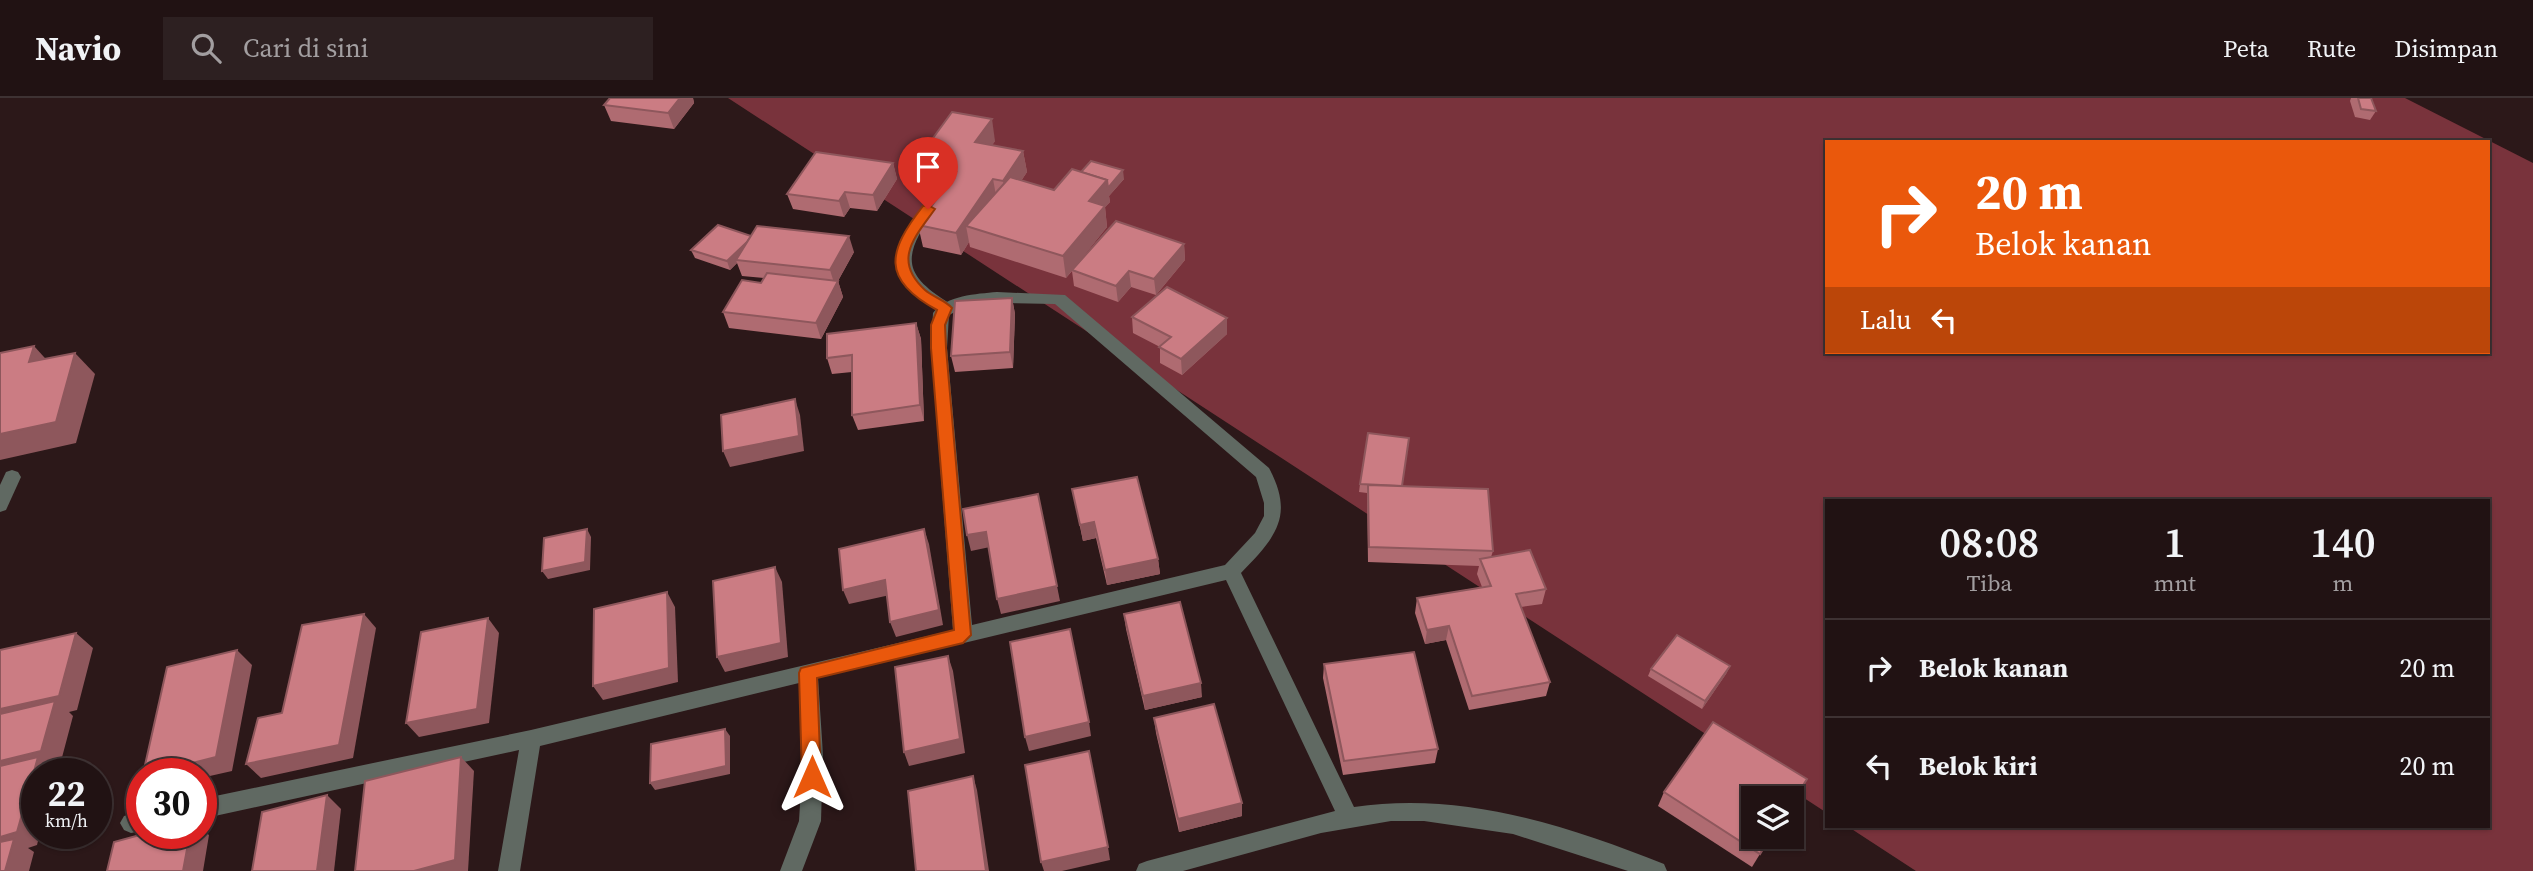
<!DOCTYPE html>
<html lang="id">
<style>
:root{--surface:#211213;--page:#2d2021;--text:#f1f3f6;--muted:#a29ea0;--line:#3e3233}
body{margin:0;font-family:"Source Serif 4",serif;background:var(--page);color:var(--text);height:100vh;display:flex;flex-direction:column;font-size:26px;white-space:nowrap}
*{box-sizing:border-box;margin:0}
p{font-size:23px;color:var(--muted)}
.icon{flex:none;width:38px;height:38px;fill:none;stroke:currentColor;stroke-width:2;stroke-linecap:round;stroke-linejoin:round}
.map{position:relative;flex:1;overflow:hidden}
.side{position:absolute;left:1825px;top:401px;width:665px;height:329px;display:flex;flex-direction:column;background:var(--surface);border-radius:0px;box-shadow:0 2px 5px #0004,0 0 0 2px var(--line)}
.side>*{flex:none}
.top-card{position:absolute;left:1825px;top:42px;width:665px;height:214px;border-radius:0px;box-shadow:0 2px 5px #0004,0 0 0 2px var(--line);background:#ea580c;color:#fff;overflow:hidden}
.tools{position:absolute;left:1741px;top:688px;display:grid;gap:14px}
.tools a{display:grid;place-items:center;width:63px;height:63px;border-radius:0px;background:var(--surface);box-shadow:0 2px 5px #0004,0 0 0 2px var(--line);font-size:35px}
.speed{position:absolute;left:21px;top:660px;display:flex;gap:14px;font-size:35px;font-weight:700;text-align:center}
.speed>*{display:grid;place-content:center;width:91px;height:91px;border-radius:50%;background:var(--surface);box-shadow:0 2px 5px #0004,0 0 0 2px var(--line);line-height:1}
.speed small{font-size:18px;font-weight:400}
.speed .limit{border:10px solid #d22;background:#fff;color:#111}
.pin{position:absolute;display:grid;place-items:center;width:60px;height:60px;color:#fff;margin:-72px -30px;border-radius:50% 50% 50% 0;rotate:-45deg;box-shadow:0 0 7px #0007}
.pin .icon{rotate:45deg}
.me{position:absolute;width:77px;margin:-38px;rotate:0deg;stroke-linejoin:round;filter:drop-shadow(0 0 5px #0008)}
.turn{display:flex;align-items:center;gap:24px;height:147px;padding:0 35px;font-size:32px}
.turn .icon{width:91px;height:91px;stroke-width:2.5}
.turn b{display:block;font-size:49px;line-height:60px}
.then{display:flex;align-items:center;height:66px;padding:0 35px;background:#0003;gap:14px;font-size:26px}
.eta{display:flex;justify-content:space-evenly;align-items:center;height:119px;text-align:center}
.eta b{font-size:42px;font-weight:600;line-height:49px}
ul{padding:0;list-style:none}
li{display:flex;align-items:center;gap:21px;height:98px;padding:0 35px;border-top:2px solid var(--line)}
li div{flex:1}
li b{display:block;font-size:26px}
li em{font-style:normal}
header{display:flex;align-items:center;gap:42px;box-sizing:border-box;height:98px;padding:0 35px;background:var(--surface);border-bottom:2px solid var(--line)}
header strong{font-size:33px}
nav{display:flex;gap:38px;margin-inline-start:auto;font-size:24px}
.search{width:490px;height:63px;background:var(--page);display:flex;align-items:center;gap:18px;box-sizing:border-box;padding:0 24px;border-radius:0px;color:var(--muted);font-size:26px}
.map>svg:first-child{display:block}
.forest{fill:#79333c;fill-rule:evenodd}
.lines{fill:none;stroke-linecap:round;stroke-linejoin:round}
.service{fill:#606962;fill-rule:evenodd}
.minor{fill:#606962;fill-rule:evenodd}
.wall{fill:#af6b71}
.shaded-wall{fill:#8e575c}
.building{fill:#cb7c83;stroke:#8e575c;stroke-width:2}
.route{fill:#ea580c;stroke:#983908;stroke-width:2}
</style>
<header>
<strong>Navio</strong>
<div class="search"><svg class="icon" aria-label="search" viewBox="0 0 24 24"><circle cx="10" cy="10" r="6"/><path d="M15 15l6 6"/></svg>Cari di sini</div>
<nav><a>Peta</a><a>Rute</a><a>Disimpan</a></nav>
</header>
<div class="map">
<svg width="2533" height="773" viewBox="0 0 2533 773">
<rect width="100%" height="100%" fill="#2c1819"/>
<path class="forest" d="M728,0H2405L2533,65V773H1916L1847,728H2488V402H1827V715ZM1827,44H2488V254H1827Z"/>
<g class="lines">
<g class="service">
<path d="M928,106L935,111C904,157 899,175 951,206L953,210L945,215L909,192L895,167L900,142L923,108Z"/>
<path d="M12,372L18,374L21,379L6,412L0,414V387L6,374Z"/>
</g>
<g class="minor">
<path d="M997,194L1065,197L1269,370C1295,418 1275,440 1241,475L1354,709C1462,693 1565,727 1664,766L1667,773H1628L1513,736L1424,723H1391L1321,735L1183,773H1136L1139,766L1147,763L1335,713L1226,482L818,580L823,657L821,723L802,773H780L799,723L803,657L799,585L540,648L520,773H498L519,652L201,721V701L531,632L953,532L931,250L933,215C947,197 976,196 997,194ZM997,205L1055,206L1256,379L1264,405V418L1255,435L1225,467L972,527L947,250L949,217L965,209Z"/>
<path d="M142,713V733L131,735L124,732L120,725L124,718Z"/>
</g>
</g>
<g class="wall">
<path d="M610,0H693L694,5L674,31L611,23L604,7Z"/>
<path d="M2351,0H2371L2376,13L2370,22L2355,19L2350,3Z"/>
<path d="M995,43L992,47L1023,53L1027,74L1021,83L1054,92L1081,74L1124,81L1109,98L1110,104L1105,109L1107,129L1077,166L1184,146L1185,162L1156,197L1131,189L1118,204L1074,188L1072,173L1066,180L970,149L969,144L961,157L923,149L918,127L943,92L919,88L914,66Z"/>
<path d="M893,65L897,81L877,113L850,110L844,119L793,111L787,96Z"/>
<path d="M751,138L854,154L838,183L843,199L821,241L729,230L723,214L761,185L764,180L742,178L737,165L730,172L695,160L691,152Z"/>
<path d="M1012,200L1015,216L1013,270L955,274L951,258Z"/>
<path d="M1132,219L1227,236L1182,277L1160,265V249L1133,235Z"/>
<path d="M916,225L921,241L924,323L858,332L852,317V274L832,276L827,260Z"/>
<path d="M1360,386L1402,388L1493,453L1491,459L1546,491L1542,506L1521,509L1550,584L1546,598L1469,612L1446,542L1425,546L1415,515L1417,500L1482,489L1477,476L1479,468L1368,464L1367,395L1359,394Z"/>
<path d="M1072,391L1158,461L1160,476L1107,487L1096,440L1083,443Z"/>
<path d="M1124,516L1202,599L1145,612L1126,531Z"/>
<path d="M1324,566L1438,651L1435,665L1343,677L1323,580Z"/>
<path d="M1730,568L1726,576L1702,611L1648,578L1651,571Z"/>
<path d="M1154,620L1242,718L1179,734L1156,635Z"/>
<path d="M1664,694L1771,738L1752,769L1658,708Z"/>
</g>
<g class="shaded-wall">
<path d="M680,0H693L694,5L674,31L668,15Z"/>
<path d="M992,21L995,43L980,66L975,44Z"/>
<path d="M1023,53L1027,74L1007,104L1003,83Z"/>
<path d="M893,65L897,81L877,113L873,97Z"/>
<path d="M1123,72L1124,81L1109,98L1110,104L1105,109L1107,129L1066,180L1063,158L1089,103L1107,82Z"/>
<path d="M993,81L997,103L966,128L969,144L961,157L956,135Z"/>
<path d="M845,94L850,110L844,119L839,103Z"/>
<path d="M849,138L854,154L835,188L830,172Z"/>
<path d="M753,139L736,162L737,165L730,172L727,163Z"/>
<path d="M1184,146L1185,162L1156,197L1154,181Z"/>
<path d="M1129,173L1131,189L1118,204L1116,188Z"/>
<path d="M838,183L843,199L821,241L816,225Z"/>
<path d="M1012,200L1015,216L1013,270L1010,254Z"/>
<path d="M1227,220V236L1182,277L1181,261Z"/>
<path d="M916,225L921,241L924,323L920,307Z"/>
<path d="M34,248L54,270L29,264Z"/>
<path d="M75,255L95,276L76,345L0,362V336Z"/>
<path d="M795,301L800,317L804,353L730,369L723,353Z"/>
<path d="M1094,424L1096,440L1083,443L1080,427Z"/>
<path d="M587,431L591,439L590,472L548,481L542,473Z"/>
<path d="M924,431L929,446L943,527L896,539L890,524Z"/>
<path d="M986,434L990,449L971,453L967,437Z"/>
<path d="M1158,461L1160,476L1107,487L1105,472Z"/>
<path d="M775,469L782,484L788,559L725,574L717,559Z"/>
<path d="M885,482L890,497L849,506L843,492Z"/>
<path d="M1057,488L1060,503L1001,516L997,501Z"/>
<path d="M667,494L675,509L678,584L603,602L593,588Z"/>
<path d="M364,516L376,530L353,660L261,680L246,666Z"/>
<path d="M488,520L499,535L489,625L419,639L406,625Z"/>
<path d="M1449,528L1446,542L1425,546L1427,532Z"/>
<path d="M76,535L93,550L77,612L69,614L73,618L60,667L52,669L57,672L56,676H37V735H40L37,747L28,750L34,754L29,773H5L0,757V611Z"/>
<path d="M237,552L252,567L232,673L201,680V676H149Z"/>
<path d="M948,558L953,573L965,655L909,668L904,654Z"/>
<path d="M1730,568L1726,576L1702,611L1705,603Z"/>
<path d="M1201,585L1202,599L1145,612L1143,598Z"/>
<path d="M1089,624L1091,638L1029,653L1025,639Z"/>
<path d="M725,631L730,638V676L655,692L650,685Z"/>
<path d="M461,659L474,673L468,773H414Z"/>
<path d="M973,678L977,692L989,773H986Z"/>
<path d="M327,697L341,711L334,773H317Z"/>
<path d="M1242,705V718L1179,734L1178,721Z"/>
<path d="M201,731L209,737L203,773H183L190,735H201Z"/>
<path d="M1108,749L1110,762L1062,773H1044L1041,764Z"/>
</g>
<g class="building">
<path d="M610,0H680L668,15L604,7Z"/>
<path d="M2358,0H2371L2376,13L2361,11Z"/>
<path d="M952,14L992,21L975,44L1023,53L1003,83L993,81L956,135L918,127L956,74L914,66Z"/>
<path d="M816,54L893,65L873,97L845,94L839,103L787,96Z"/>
<path d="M1091,63L1123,72L1108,90L1107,82L1081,74Z"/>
<path d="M1072,71L1107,82L1089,103L1105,108L1063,158L966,128L1010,79L1054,92Z"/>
<path d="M1116,123L1184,146L1154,181L1129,173L1116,188L1072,172Z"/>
<path d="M718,127L751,138L747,144L727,163L691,152Z"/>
<path d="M757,128L849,138L830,172L736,162Z"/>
<path d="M767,175L838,183L816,225L723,214L742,182L761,185Z"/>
<path d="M1167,189L1227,220L1181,261L1159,249L1171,239L1132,219Z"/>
<path d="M1012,200L1010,254L951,258L955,203Z"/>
<path d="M916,225L920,307L852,317V257L827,260V236Z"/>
<path d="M34,248L29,264L75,255L56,324L0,336V255Z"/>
<path d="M795,301L799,338L723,353L721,317Z"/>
<path d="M1368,335L1409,340L1402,388L1360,386Z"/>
<path d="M1137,379L1158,461L1105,472L1094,424L1080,427L1072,391Z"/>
<path d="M1368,387L1488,391L1493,453L1369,449Z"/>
<path d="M1038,396L1057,488L997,501L986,434L967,437L963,411Z"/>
<path d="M587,431L585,464L542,473L544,440Z"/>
<path d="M924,431L939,512L890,524L885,482L843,492L839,451Z"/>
<path d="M1530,452L1546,491L1516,496L1550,584L1472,598L1449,528L1427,532L1417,500L1491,488L1480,461Z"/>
<path d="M775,469L781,545L717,559L713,483Z"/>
<path d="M667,494L669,570L593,588L594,511Z"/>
<path d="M1180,504L1201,585L1143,598L1124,516Z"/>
<path d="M364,516L339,647L246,666L258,620L282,615L302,527Z"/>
<path d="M488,520L477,611L406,625L421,534Z"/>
<path d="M1070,531L1089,624L1025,639L1010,544Z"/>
<path d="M76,535L59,598L0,611V552Z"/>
<path d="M1677,537L1730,568L1705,603L1651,571Z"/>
<path d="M237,552L216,659L149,676H143L167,569Z"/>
<path d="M1414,554L1438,651L1344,663L1324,566Z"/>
<path d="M948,558L960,641L904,654L895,569Z"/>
<path d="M55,603L41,653L0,663V616Z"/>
<path d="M1214,606L1242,705L1178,721L1154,620Z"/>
<path d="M1713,624L1807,681L1792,705V700H1754V738H1771L1760,756L1664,694Z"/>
<path d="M725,631L726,668L650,685L651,646Z"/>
<path d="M1089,653L1108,749L1041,764L1025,667Z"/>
<path d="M38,659L17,734L0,739V668Z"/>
<path d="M461,659L455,762L414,773H355L365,683Z"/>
<path d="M973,678L986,773H916L908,693Z"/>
<path d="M327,697L317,773H252L262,714Z"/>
<path d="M147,735H190L183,773H107L114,744Z"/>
<path d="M14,741L5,773H0V744Z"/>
</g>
<path class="route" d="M928,107L935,111C915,139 892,162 925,192C933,199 945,202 952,210L945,227L946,250L971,537L963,545L817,580L821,679L818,685L812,687L805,685L802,679L799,575L801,570L954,532L931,250V227L937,212C880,181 888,153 923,108Z"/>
</svg>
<div class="tools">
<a><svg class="icon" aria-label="layers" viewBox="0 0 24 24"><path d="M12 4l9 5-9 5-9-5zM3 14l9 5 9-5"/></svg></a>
</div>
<div class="speed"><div>22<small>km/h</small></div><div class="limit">30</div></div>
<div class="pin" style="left:928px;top:111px;background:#d93025"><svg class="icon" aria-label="arrive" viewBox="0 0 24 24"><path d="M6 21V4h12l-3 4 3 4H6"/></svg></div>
<svg class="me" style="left:812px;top:679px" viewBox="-20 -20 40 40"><path d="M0-17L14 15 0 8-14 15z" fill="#ea580c" stroke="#fff" stroke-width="4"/></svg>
<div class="top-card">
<div class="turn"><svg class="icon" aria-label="right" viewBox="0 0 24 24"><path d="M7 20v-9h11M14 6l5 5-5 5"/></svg><div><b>20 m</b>Belok kanan</div></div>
<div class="then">Lalu<svg class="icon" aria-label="left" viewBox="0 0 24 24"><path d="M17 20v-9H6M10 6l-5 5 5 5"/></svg></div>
</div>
<section class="side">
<div class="eta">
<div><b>08:08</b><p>Tiba</p></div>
<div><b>1</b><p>mnt</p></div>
<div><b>140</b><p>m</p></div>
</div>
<ul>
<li><svg class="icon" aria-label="right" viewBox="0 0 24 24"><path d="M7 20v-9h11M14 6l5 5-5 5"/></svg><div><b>Belok kanan</b></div><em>20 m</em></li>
<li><svg class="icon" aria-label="left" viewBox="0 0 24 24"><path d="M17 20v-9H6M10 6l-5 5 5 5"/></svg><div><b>Belok kiri</b></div><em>20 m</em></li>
</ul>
</section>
</div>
